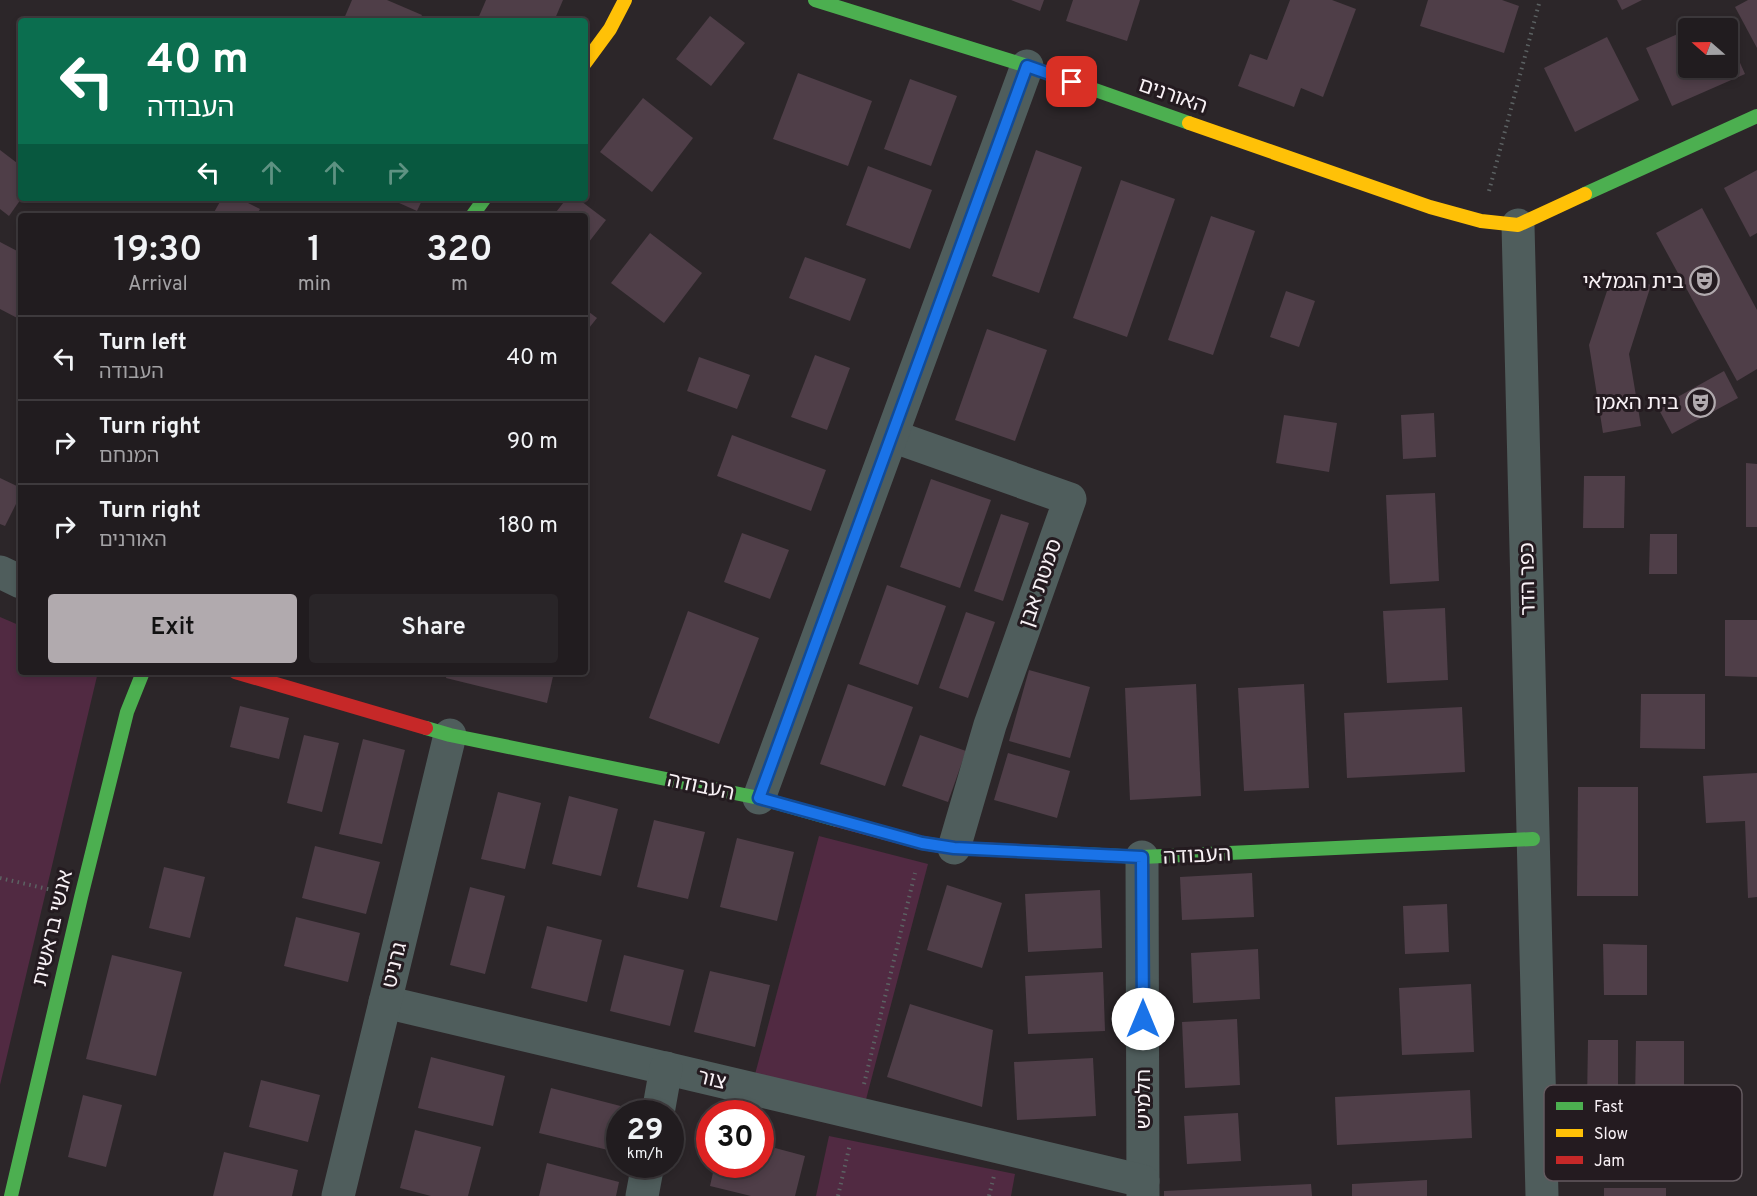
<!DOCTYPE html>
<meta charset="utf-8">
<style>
:root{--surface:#211c1f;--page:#292528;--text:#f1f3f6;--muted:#a2a1a4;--line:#3e3a3d;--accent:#b1aaae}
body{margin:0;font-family:Overpass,"Noto Sans Hebrew",sans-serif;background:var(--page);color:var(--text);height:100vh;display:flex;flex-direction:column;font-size:22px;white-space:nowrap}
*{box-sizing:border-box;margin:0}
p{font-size:20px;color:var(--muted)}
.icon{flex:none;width:33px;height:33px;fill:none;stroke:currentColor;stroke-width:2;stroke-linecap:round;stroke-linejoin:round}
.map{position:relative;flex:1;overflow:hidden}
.sheet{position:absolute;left:18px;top:213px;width:570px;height:462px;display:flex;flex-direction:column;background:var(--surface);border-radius:6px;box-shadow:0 3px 9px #0003,0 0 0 2px var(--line)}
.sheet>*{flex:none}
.banner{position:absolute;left:18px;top:18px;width:570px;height:183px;border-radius:6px;box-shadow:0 3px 9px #0003,0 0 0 2px var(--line);background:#0b6e4f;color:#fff;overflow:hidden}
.needle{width:39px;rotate:290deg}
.fabs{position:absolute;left:1678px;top:18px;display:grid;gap:12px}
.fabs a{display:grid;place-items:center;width:60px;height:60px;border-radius:6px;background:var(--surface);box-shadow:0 3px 9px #0003,0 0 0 2px var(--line);font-size:30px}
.speed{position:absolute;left:606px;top:1100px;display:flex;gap:12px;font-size:30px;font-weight:700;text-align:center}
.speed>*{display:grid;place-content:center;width:78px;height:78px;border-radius:50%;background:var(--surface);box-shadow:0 3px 9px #0003,0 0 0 2px var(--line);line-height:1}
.speed small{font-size:15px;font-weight:400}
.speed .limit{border:9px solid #d22;background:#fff;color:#111}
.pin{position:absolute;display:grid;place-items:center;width:51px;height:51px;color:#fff;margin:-26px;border-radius:12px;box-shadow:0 3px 9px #0006}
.me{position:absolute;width:66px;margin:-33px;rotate:0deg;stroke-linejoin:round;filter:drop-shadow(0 0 4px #0008)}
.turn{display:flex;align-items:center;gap:21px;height:126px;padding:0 30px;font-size:27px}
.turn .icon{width:78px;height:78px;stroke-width:2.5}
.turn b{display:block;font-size:42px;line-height:51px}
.lanes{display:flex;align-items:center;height:57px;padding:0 30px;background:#0003;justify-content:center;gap:30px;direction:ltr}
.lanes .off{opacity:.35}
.eta{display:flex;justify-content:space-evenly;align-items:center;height:102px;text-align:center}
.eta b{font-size:36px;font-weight:600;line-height:42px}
.button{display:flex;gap:12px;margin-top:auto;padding:12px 30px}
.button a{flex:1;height:69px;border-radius:6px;background:var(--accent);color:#111;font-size:24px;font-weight:600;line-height:69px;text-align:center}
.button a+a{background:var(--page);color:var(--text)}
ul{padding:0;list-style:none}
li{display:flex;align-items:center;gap:18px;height:84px;padding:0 30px;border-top:2px solid var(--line)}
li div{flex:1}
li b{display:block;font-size:22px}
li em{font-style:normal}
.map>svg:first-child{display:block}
.green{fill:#512a42}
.building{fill:#4f3e48}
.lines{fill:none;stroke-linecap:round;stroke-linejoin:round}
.path{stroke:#5c6263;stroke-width:4;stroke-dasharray:1.5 4.5;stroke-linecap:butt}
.street{stroke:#4f5d5c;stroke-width:33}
.fast{stroke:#4caf50;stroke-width:14}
.slow{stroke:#ffc107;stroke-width:14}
.jam{stroke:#c62828;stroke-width:14}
.route-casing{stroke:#114b97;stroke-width:15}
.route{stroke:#1a73e8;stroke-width:10}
.labels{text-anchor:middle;stroke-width:6;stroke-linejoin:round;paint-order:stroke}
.street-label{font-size:21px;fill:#f8f1f5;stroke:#241b20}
.poi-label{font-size:21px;fill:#f8f1f5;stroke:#241b20;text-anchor:end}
.key{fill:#241b20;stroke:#645b60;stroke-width:1.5}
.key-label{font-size:16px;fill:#f8f1f5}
</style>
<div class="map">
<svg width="1757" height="1196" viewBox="0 0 1757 1196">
<rect width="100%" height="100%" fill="#2c2629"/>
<g class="green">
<path d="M0,617L21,626V672H98L0,1085Z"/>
<path d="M819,836L928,864L864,1107L754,1078Z"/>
<path d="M829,1136L1015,1174L1011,1196H816Z"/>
</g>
<g class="building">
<path d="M352,0H387L422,15L419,21H343Z"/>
<path d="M486,0H563L554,21H477Z"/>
<path d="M1011,0H1044L1040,11Z"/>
<path d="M1073,0H1140L1127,41L1066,21Z"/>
<path d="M1290,0H1332L1356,9L1323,97L1301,88L1294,107L1238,86L1250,54L1267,60Z"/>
<path d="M1428,0H1502L1519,6L1504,53L1420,26Z"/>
<path d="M1617,0H1642L1622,10Z"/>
<path d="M1748,0H1757V48L1735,7Z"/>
<path d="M710,16L745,43L711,86L676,59Z"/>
<path d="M1719,16L1725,28H1691Z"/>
<path d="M1689,29V68H1728V36L1745,74L1672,106L1646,48Z"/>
<path d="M1607,37L1639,100L1575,132L1544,68Z"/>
<path d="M798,73L872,101L848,166L773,139Z"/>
<path d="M910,79L957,96L931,166L884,149Z"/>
<path d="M643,98L693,138L652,192L600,152Z"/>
<path d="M0,150L21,166V199L9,216L0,209Z"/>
<path d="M1036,150L1082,167L1039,293L992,276Z"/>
<path d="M868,166L932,190L910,249L846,225Z"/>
<path d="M1757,170V233L1750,237L1724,188Z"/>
<path d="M1121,180L1175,199L1127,337L1073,318Z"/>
<path d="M222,198H238L260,209L256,216H212Z"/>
<path d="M388,198H423L417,211Z"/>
<path d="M567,198H577L606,220L585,247V216H553Z"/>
<path d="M1702,208L1757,310V369L1737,381L1656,233Z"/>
<path d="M1211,216L1255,231L1213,355L1168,340Z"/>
<path d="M650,233L702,273L664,323L611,283Z"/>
<path d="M0,242L21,253V320L0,309Z"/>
<path d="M805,257L866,279L850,321L789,298Z"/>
<path d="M1613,273L1651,285L1629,354L1641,426L1603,433L1589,345Z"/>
<path d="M1286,291L1315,301L1299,347L1270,337Z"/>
<path d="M585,309L597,318L585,333Z"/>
<path d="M987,329L1047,350L1015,441L955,420Z"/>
<path d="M815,355L850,368L827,430L791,417Z"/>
<path d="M699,357L750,375L737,409L687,391Z"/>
<path d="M1724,371L1738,398L1672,434L1658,408Z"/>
<path d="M1434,413L1436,457L1403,459L1401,415Z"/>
<path d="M1284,415L1337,423L1329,472L1276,463Z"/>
<path d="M732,435L826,470L811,511L717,476Z"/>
<path d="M1746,463L1757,464V527H1746Z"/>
<path d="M1584,476H1625L1624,528H1583Z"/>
<path d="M0,478L21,488V494L5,526L0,524Z"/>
<path d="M931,479L991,500L960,588L900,567Z"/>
<path d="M1435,493L1439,581L1390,584L1386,495Z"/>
<path d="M1001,514L1029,523L1003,601L974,591Z"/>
<path d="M742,533L789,550L770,599L724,582Z"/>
<path d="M1650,534H1677V574H1649Z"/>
<path d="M887,585L946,606L918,685L859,664Z"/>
<path d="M1445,608L1448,680L1387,683L1383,611Z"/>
<path d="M688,611L759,638L719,744L649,718Z"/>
<path d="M966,612L995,622L968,698L939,688Z"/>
<path d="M1725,620H1757V677L1725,676Z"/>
<path d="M1029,670L1090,687L1070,758L1009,741Z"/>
<path d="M447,672H554L547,703L446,678Z"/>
<path d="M848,684L913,707L885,786L820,764Z"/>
<path d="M1196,684L1201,796L1130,800L1125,688Z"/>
<path d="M1304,684L1309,788L1244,791L1238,688Z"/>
<path d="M1641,694H1705V749L1640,748Z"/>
<path d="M240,706L289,718L279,759L230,747Z"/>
<path d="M1462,707L1465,772L1347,778L1344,713Z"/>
<path d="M304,735L339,743L322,812L287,803Z"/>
<path d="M920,735L966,751L948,802L902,786Z"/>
<path d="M363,739L405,750L382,844L339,834Z"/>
<path d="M1008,753L1070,771L1057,818L994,800Z"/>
<path d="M1757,773V897L1748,898L1745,821L1706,823L1703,776Z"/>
<path d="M1578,787H1638V896H1577Z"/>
<path d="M498,792L541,803L525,869L481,859Z"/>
<path d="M569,796L618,809L601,876L552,864Z"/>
<path d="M654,820L705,832L688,899L637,887Z"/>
<path d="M737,838L794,852L777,921L720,907Z"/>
<path d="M315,846L380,862L366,914L302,898Z"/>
<path d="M164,867L205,877L190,938L149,928Z"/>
<path d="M1252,873L1254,917L1182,920L1180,877Z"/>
<path d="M947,885L1002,903L982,968L927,950Z"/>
<path d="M470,887L505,896L485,974L450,965Z"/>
<path d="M1100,890L1102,948L1028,952L1025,894Z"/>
<path d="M1447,904L1449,952L1405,954L1403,906Z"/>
<path d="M296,917L360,933L348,982L284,966Z"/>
<path d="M547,926L602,940L587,1002L531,988Z"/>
<path d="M1603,944L1647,945V995H1604Z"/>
<path d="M1258,949L1260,999L1193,1003L1191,953Z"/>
<path d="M112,955L182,972L156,1076L86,1059Z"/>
<path d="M624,955L684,970L670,1026L610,1011Z"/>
<path d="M710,971L770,985L755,1047L694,1032Z"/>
<path d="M1103,972L1105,1031L1028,1034L1025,976Z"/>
<path d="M1471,984L1474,1052L1402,1055L1399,988Z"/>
<path d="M910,1004L993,1030L982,1107L887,1077Z"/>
<path d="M1237,1019L1240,1085L1185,1088L1182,1022Z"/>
<path d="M1588,1040H1618V1101H1587Z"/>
<path d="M1636,1041H1684V1101H1635Z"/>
<path d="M431,1057L505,1076L493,1126L418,1108Z"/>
<path d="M1093,1058L1096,1116L1017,1120L1014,1062Z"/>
<path d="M261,1080L320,1095L308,1142L249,1127Z"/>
<path d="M551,1088L636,1110L635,1113H620V1153L539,1133Z"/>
<path d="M1470,1090L1472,1138L1337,1145L1335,1097Z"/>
<path d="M83,1095L122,1105L106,1167L68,1157Z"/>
<path d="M1238,1113L1241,1161L1187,1164L1184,1116Z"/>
<path d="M415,1130L481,1147L468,1196H431L400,1188Z"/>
<path d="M760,1144L805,1156L795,1196H751L710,1186L715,1164H760Z"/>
<path d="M224,1152L298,1170L292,1196H213Z"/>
<path d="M547,1163L619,1182L616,1196H539Z"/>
<path d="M1427,1180V1196H1352V1184Z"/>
<path d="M1311,1184L1312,1196H1164V1191Z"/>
<rect x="1604" y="1188" width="62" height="8"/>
</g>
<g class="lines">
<g class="path">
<path d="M1489,191L1540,0"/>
<path d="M0,878L52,890"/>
<path d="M864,1084L915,873"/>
<path d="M838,1196L850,1144"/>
<path d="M989,1196L994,1176"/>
</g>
<g class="street">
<path d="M1518,225L1542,1196"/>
<path d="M892,436L1070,499L990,725L954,848"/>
<path d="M0,572L21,582"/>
<path d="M759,798L1027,66"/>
<path d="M1142,857L1143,1196"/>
<path d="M385,1002L1143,1181"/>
<path d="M658,1113L666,1068"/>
<path d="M338,1196L450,735"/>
<path d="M642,1196L648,1164"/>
</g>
<g class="fast">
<path d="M815,0L1027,66L1189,123"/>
<path d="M1585,194L1757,116"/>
<path d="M472,216L485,198"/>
<path d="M426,728L450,735L759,798L837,820"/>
<path d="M1041,852L1142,857L1533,839"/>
<path d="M11,1196L81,897L127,712L143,672"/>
</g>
<g class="slow">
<path d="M585,63L610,29L625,0"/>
<path d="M1189,123L1430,207L1481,221L1518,225L1585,194"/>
</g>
<g class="jam">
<path d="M235,672L426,728"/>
<path d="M837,820L922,843L954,848L1041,852"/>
</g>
</g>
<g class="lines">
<defs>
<path id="route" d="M1072,82L1027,66L759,798L922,843L954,848L1142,857L1143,1019"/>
</defs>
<use href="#route" class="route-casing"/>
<use href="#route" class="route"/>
</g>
<defs>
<symbol id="theatre-ring" viewBox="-11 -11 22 22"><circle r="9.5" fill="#241b20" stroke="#b1aaae" stroke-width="1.5"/><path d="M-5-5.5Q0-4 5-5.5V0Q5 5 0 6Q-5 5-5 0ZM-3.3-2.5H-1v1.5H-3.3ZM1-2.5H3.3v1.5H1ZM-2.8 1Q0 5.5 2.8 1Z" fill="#b1aaae"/></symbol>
</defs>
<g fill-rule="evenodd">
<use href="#theatre-ring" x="1688" y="264" width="33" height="33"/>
<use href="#theatre-ring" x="1684" y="386" width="33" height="33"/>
</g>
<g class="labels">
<g class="street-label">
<text transform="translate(1173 95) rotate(19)" y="7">האורנים</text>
<text transform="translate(1527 579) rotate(-91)" y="7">כפר הדר</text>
<text transform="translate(1040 583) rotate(-71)" y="7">סמטת אבן</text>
<text transform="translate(701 786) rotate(12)" y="7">העבודה</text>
<text transform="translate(1197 855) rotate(-3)" y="7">העבודה</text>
<text transform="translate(52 928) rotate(-77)" y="7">אנשי בראשית</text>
<text transform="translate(394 965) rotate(-76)" y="7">גרניט</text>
<text transform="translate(712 1079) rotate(13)" y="7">צור</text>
<text transform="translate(1143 1099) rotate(-90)" y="7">חלמיש</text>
</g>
<g class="poi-label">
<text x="1684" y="288">בית הגמלאי</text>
<text x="1679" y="409">בית האמן</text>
</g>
</g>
<rect x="1544" y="1085" width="198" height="96" rx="9" class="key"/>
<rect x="1556" y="1102" width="27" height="8" fill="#4caf50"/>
<rect x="1556" y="1129" width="27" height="8" fill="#ffc107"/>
<rect x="1556" y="1156" width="27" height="8" fill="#c62828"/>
<g class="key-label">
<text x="1594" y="1112">Fast</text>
<text x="1594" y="1139">Slow</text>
<text x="1594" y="1166">Jam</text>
</g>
</svg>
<div class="fabs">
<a><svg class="needle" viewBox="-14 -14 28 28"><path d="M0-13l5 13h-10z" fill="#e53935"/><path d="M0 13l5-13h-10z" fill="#a2a1a4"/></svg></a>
</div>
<div class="speed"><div>29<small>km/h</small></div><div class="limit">30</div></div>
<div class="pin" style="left:1072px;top:82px;background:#d93025"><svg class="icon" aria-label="arrive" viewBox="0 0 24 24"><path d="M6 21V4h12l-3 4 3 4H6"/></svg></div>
<svg class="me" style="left:1143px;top:1019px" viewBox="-20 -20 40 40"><circle r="19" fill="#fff"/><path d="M0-13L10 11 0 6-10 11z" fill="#1a73e8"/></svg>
<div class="banner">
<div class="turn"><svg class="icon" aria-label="left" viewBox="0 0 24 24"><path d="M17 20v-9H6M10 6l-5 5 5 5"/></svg><div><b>40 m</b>העבודה</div></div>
<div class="lanes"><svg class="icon" aria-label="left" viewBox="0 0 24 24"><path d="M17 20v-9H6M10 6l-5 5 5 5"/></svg><svg class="icon off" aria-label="ahead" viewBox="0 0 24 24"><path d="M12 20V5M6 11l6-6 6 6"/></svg><svg class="icon off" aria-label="ahead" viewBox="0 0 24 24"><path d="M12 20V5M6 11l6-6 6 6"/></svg><svg class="icon off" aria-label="right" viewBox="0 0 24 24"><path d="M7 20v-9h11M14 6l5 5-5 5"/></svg></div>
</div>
<section class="sheet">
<div class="eta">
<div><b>19:30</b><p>Arrival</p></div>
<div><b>1</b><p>min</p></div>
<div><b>320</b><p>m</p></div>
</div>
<ul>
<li><svg class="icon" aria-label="left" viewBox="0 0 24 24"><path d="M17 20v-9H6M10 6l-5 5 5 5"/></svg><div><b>Turn left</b><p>העבודה</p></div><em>40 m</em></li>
<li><svg class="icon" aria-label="right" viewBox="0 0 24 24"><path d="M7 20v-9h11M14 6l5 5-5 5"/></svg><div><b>Turn right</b><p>המנחם</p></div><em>90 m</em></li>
<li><svg class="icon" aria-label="right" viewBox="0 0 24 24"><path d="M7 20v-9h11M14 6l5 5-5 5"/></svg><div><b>Turn right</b><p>האורנים</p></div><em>180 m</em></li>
</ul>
<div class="button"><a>Exit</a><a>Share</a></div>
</section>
</div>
